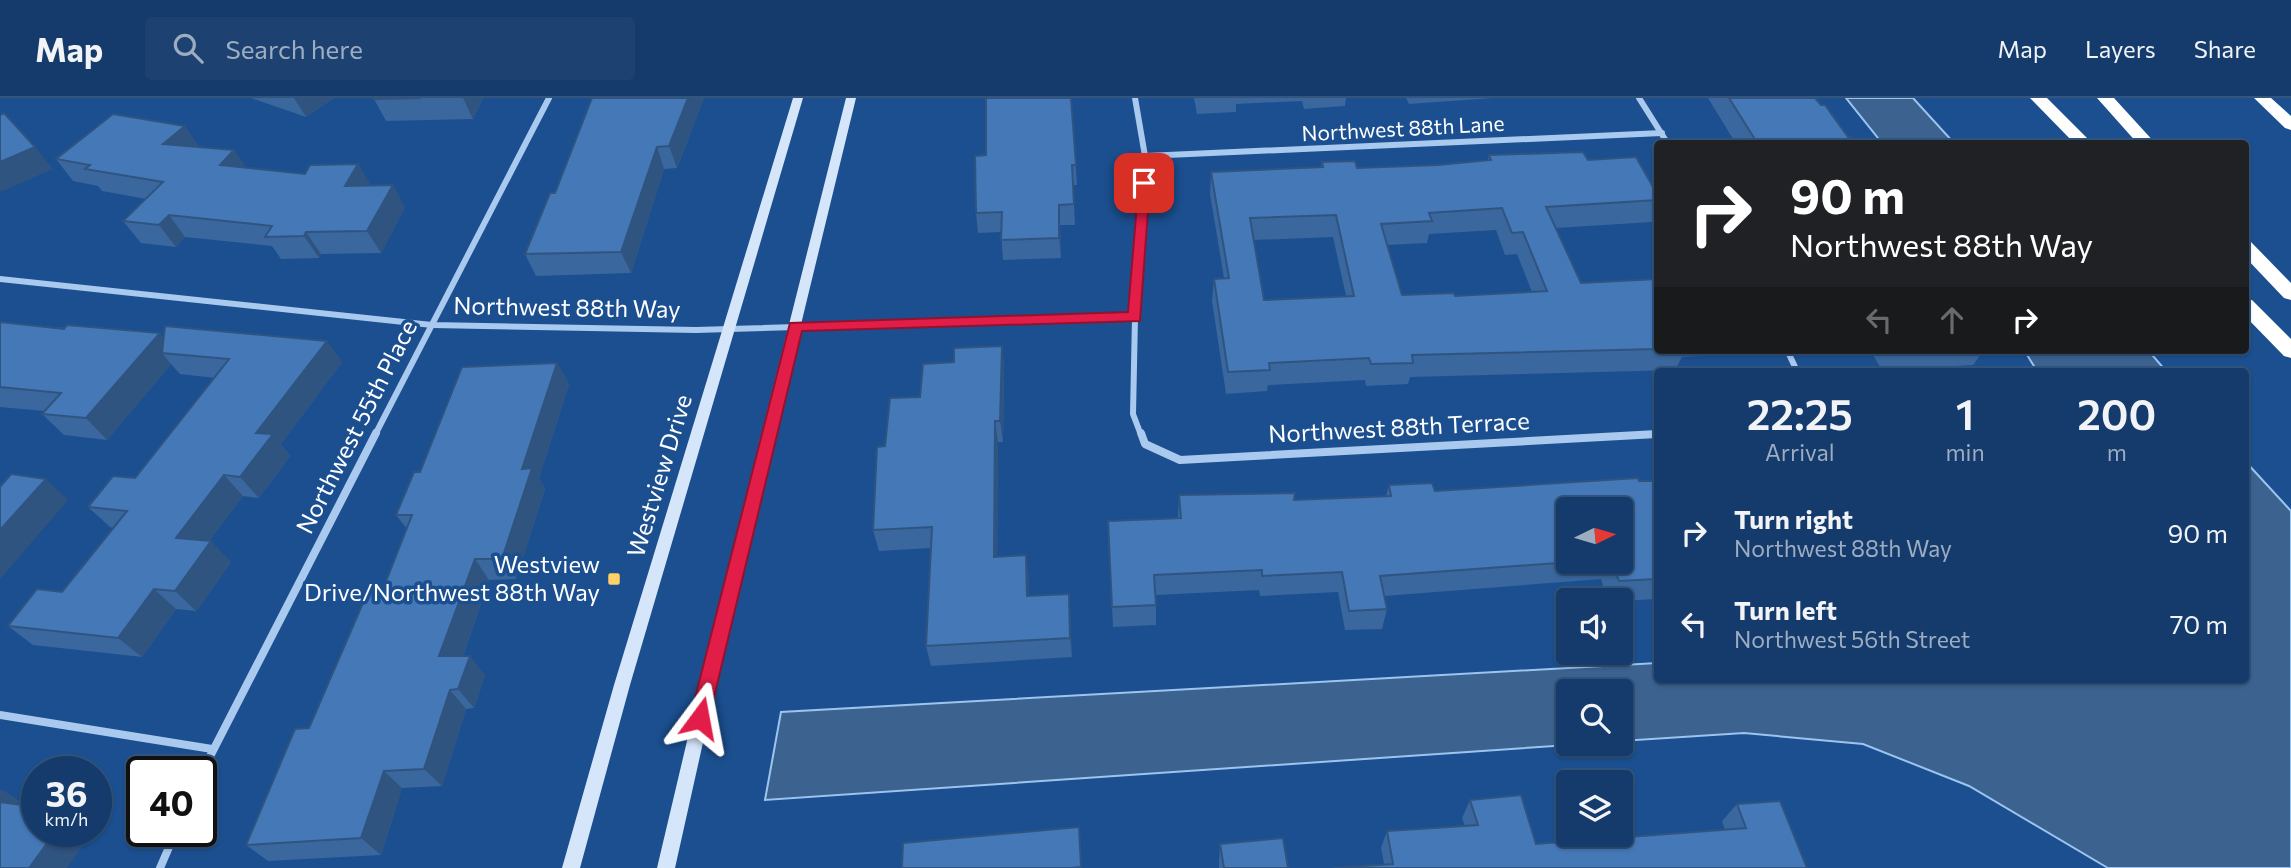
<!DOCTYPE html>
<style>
:root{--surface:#143b6b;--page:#1d4271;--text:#f1f3f6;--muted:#9dadc1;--line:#33557e}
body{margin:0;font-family:Commissioner,sans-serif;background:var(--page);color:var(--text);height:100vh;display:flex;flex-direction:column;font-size:26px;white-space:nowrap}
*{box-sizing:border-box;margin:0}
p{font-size:23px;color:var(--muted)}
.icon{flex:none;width:38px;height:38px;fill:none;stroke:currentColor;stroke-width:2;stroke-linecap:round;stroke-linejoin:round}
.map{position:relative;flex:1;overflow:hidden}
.side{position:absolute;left:1654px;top:270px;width:595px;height:315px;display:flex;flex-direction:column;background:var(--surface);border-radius:7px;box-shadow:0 2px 5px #0004,0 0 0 2px var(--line)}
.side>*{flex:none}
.guide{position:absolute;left:1654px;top:42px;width:595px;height:214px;border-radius:7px;box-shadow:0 2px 5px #0004,0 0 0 2px var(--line);background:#202124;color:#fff;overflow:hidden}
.needle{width:46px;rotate:85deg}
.buttons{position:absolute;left:1556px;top:399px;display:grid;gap:14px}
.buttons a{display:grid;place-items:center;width:77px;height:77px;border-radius:7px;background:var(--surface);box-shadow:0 2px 5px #0004,0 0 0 2px var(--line);font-size:35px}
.speed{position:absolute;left:21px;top:658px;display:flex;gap:14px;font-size:35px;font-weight:700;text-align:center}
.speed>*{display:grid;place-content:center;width:91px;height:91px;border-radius:50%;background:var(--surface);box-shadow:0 2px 5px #0004,0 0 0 2px var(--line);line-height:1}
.speed small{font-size:18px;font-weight:400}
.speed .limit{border:4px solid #111;border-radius:10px;background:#fff;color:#111}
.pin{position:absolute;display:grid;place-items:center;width:60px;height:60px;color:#fff;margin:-30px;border-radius:14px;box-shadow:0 4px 10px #0006}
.me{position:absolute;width:77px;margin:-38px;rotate:13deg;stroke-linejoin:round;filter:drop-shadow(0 0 5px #0008)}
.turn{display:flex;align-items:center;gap:24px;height:147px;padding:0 21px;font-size:32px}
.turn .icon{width:91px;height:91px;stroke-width:2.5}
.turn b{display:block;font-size:49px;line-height:60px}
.lanes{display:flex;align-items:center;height:66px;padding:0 21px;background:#0003;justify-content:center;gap:35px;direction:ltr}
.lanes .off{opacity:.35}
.eta{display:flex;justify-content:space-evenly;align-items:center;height:119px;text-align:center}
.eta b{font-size:42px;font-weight:600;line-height:49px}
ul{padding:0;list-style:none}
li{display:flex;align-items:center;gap:21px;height:91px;padding:0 21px}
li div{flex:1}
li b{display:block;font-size:26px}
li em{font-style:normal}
header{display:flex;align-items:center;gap:42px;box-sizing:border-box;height:98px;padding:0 35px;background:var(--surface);border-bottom:2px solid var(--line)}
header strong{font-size:33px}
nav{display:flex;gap:38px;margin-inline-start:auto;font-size:24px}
.search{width:490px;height:63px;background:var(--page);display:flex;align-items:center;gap:18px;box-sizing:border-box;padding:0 24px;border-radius:7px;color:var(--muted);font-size:26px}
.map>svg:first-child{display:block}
.water{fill:#3c6290;stroke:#9cc4f0;stroke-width:2}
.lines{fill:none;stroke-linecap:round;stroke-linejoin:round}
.street-far1{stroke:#a9c9ee;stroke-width:6}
.street{stroke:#a9c9ee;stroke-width:8}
.secondary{fill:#d6e6fa;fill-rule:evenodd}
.highway{fill:#fff;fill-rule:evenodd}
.wall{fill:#3a679d;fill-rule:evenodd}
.shaded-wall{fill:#305480}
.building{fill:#4478b7;stroke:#305480;stroke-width:2;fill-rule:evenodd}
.route{fill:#e11d48;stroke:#92132f;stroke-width:2}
.poi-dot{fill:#ffd166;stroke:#1b4f8f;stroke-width:2.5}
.labels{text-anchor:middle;stroke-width:7;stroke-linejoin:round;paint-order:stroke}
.far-street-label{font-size:21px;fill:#fff;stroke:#1b4f8f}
.street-label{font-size:24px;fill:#fff;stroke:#1b4f8f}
.poi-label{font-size:24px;fill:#fff;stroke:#1b4f8f;text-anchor:end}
</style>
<header>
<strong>Map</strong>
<div class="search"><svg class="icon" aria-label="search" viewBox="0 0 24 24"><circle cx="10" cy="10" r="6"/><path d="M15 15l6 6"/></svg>Search here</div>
<nav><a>Map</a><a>Layers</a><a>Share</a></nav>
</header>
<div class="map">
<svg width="2291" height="770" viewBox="0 0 2291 770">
<rect width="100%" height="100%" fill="#1b4f8f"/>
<g class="water">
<path d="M1846,0H1913L1954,45H1882Z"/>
<path d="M2024,252H2148L2166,273H2037Z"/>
<path d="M2245,363L2291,413V770H2108L1969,688L1863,646L1744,635L1621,643L1620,593H1568V646H1584L765,702L781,614L1657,565V581H2245Z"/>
</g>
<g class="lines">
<g class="street-far1">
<path d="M1135,0L1145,58L1135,219L1133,316L1141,337"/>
<path d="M1639,0L1668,46"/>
<path d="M1145,58L1662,35"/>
<path d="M0,181L432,227L696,232L1135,219"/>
<path d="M1787,252L1797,273"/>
<path d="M375,337L549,0"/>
<path d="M1635,337L1657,336"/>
</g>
<g class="street">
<path d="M1141,335L1145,346L1180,362L1657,336"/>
<path d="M0,617L212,651"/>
<path d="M201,676L376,335"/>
<path d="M160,770L176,733"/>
</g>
<g class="secondary">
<path d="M793,0H803L630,587L580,770H562L614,587Z"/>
<path d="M846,0H856L744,461L675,770H657L730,461Z"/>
</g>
<g class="highway">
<path d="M2030,0H2047L2093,46H2075Z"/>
<path d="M2097,0H2114L2156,46H2138Z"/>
<path d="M2254,0H2271L2291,18V32L2285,30Z"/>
<path d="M2245,142L2251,144L2291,185V202L2284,200L2245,159Z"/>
<path d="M2245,201L2252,202L2291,241V260L2284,258L2245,218Z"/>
</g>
</g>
<g class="wall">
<path d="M251,0H334L306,19Z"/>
<path d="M375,0H483L473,21L386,23L374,1Z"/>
<path d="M592,0H704L677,70L664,71L631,175L536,178L525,156L555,95Z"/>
<path d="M1071,0L1077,87H1073L1075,127H1060L1061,160L1003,162L1001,134L978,135L976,115L986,57Z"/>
<path d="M1194,0H1346L1345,8L1304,11L1302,3L1236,6V14L1197,16Z"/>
<path d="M1406,0H1493L1409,6Z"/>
<path d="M1708,0H1815L1848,39L1856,46H1736Z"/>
<path d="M200,49L234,52L246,70L305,76L358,66L370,87L405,109L381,155L321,156L319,160L281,161L272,148L185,139L176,149L141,145L123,123L146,101L102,93L98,88L73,83L56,61Z"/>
<path d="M1489,57L1588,62L1657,96V110L1652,124L1556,130L1581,185L1657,181V252H1725L1723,257L1682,259L1675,272L1410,279L1408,286L1366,288L1365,282L1268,287L1267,293L1226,296L1212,203L1214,181L1224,180L1210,96L1211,74L1321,69L1322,64L1357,70L1438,67L1488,62ZM1496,132L1505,157L1517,156L1532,194L1455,198L1402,197L1387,147L1427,145L1429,136ZM1333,139L1346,198L1264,202L1254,142Z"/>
<path d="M0,224L163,239L327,243L342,264L281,346L290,358L259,400L243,398L209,443L231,464L196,513L176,511L142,559L33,547L8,528L62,494L113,430L110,429L88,409L135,380L215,280L180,276L171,266L107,342L64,337L42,316L44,313L0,309Z"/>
<path d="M1002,248L1004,270L1003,344H998L997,458L1029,477V498L1070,516L1072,559L931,568L926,548L931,450L879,453L873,432L885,348L920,299L954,264Z"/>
<path d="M1870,252H1984L1973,267L1882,272Z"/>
<path d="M557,265L569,286L539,380L545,391L516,481L489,482L463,558L485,577L474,610L466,611L442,688L402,690L381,757L268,763L246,747L383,491L407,431L396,417L420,374Z"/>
<path d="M1657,383V501L1620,503L1608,502L1601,481L1384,498L1387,511L1382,531L1345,532L1338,494L1260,498L1259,492L1156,497V527L1113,529L1108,423L1178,420L1179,397L1294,402L1386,398L1389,387L1435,393ZM1620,411V464H1568Z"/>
<path d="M1470,702L1536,746L1725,732L1722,723L1737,706L1807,770L1384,766L1381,750L1387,733L1465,728L1462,720Z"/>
<path d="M1220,746L1288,770H1219V763Z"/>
</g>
<g class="shaded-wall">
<path d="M294,0H334L306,19Z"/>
<path d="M463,0H483L473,21Z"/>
<path d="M688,0H704L677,70L669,48Z"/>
<path d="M185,28L200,50L163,46Z"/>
<path d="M35,49L53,71L0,94V64Z"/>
<path d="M657,49L664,71L631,175L621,154Z"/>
<path d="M234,52L249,74L220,67Z"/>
<path d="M358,66L371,88H345Z"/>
<path d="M393,87L405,109L381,155L367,133Z"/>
<path d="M1059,107L1060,127L1061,160L1059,140Z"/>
<path d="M169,117L185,139L176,149L159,127Z"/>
<path d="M306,134L321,156L319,160L304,138Z"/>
<path d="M160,235L178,256L162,255L171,266L107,342L86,320Z"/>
<path d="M327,243L342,264L281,346L290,358L259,400L240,379L256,335Z"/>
<path d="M1002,248L1004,270L1003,344L1000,323Z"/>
<path d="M557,265L569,286L539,380L545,391L516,481L502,461L522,371Z"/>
<path d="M995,323L998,344L997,479L994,459Z"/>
<path d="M224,377L243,398L196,460L176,440Z"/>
<path d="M46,381L68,402L0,481V432Z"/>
<path d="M211,443L231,464L196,513L175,493Z"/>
<path d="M1026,457L1029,477V518L1027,498Z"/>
<path d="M475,461L489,482L456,577L439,558Z"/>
<path d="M154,491L176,511L142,559L118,540Z"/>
<path d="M1069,496L1070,516L1072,559L1070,540Z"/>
<path d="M470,558L485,577L474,610L458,591Z"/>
<path d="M450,592L466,611L442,688L424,671Z"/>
<path d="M384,673L402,690L381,757L361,740Z"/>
<path d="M1,691L28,708L0,707V693Z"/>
<path d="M56,733H93L67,770H29Z"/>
</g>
<g class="building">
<path d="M375,0H421L374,1Z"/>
<path d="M592,0H688L669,48L657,49L621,154L525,156L550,95H555Z"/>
<path d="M986,0H1071L1076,67H1072L1074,106L1059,107V140L1001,142L1002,114L976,115L975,58L986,57Z"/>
<path d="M1729,0H1815L1821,7H1825L1848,39H1851L1856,46H1758Z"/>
<path d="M4,15L35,49L0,64V17Z"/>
<path d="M113,16L185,28L163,46L234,52L220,67L305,76L310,67L358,66L345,88L393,87L367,133L306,134L304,138L265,139L272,128L169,117L159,127L123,123L163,84L85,71L90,67L56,61Z"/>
<path d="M1583,54L1588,62L1636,59L1657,96V102L1546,109L1581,185L1657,181V251L1412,257L1413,265L1371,266L1369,260L1269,265L1270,272L1228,274L1214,181L1229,180L1211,74L1323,69L1322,64L1355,63L1357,70L1438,67L1491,62L1489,57ZM1502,110L1512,135L1523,134L1547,193L1455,198L1454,195L1402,197L1381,126L1432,123L1429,115ZM1336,117L1354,198L1264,202L1250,120Z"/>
<path d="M0,224L64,231L67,227L160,235L86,320L42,316L61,295L0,289Z"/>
<path d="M165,228L327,243L256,335L273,336L240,379L224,377L176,440L211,443L175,493L154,491L118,540L8,528L37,491L62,494L127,413L88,409L113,378L135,380L229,261L162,255Z"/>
<path d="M1002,248L1000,323H995L994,459L1026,457L1027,498L1069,496L1070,540L926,548L932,429L873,432L877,349L885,348L890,300L920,299L923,266L954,264V250Z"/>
<path d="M557,265L522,371L532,370L502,461H475L439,558H470L458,591L450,592L424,671L384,673L361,740L246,747L295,631L309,630L369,491H383L412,417H396L414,374H420L462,269Z"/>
<path d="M11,376L46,381L0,432V389Z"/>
<path d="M1638,380L1639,383H1657V481L1619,483L1612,464H1620V411H1568V464H1571L1380,478L1387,511L1349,513L1342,474L1262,478V472L1154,477L1156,507L1112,509L1108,423L1181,420L1179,397L1295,395L1294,402L1391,398L1389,387L1432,385L1435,393Z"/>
<path d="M1521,697L1536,746L1746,730L1737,706L1780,703L1807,770H1333L1393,766L1387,733L1478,727L1470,702Z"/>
<path d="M0,704L37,709V733H56L29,770H0Z"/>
<path d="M1079,729L1081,769L1071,770H902L903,745Z"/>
<path d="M1283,740L1288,770H1224L1220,746Z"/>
</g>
<path class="route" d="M1139,82L1150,85L1140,223L802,233L709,620L706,625H693L690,620L790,225L1128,214Z"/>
<rect class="poi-dot" x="607" y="474" width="14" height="14" rx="3.5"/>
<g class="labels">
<g class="far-street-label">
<text transform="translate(1403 31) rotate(-3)" y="7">Northwest 88th Lane</text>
</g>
<g class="street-label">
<text transform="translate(567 210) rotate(1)" y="8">Northwest 88th Way</text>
<text transform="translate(357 329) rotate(-63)" y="8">Northwest 55th Place</text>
<text transform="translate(1399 330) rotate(-3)" y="8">Northwest 88th Terrace</text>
<text transform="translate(660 378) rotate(-73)" y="8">Westview Drive</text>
</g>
<g class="poi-label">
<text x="600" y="475">Westview<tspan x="600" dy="28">Drive/Northwest 88th Way</tspan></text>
</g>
</g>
</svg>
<div class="buttons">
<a><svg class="needle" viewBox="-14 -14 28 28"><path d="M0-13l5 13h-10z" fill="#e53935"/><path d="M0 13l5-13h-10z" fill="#9dadc1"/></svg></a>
<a><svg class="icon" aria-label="sound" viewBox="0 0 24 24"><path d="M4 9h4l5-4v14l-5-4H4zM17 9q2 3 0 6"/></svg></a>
<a><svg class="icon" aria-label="search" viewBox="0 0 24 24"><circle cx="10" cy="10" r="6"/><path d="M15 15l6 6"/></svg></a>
<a><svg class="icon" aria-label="layers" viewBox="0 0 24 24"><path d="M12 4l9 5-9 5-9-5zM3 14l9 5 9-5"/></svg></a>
</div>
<div class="speed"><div>36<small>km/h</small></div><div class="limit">40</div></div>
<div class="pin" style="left:1144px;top:85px;background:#d93025"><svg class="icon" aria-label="arrive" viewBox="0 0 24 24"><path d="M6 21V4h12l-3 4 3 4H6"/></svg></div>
<svg class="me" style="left:700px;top:620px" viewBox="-20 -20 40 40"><path d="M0-17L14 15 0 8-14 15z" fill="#e11d48" stroke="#fff" stroke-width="4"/></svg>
<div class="guide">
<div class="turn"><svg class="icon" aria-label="right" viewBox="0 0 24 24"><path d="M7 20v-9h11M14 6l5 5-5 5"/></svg><div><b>90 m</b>Northwest 88th Way</div></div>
<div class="lanes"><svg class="icon off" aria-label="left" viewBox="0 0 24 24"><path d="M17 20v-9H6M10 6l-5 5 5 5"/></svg><svg class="icon off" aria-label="ahead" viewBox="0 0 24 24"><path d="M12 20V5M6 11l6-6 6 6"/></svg><svg class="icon" aria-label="right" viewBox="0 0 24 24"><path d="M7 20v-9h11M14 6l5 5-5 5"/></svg></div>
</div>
<section class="side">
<div class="eta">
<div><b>22:25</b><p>Arrival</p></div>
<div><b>1</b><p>min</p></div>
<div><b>200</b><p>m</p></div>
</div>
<ul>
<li><svg class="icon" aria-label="right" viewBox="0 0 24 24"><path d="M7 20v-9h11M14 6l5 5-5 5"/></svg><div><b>Turn right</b><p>Northwest 88th Way</p></div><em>90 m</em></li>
<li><svg class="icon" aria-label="left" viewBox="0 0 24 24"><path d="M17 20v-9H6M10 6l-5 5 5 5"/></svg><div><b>Turn left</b><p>Northwest 56th Street</p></div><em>70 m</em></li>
</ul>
</section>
</div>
